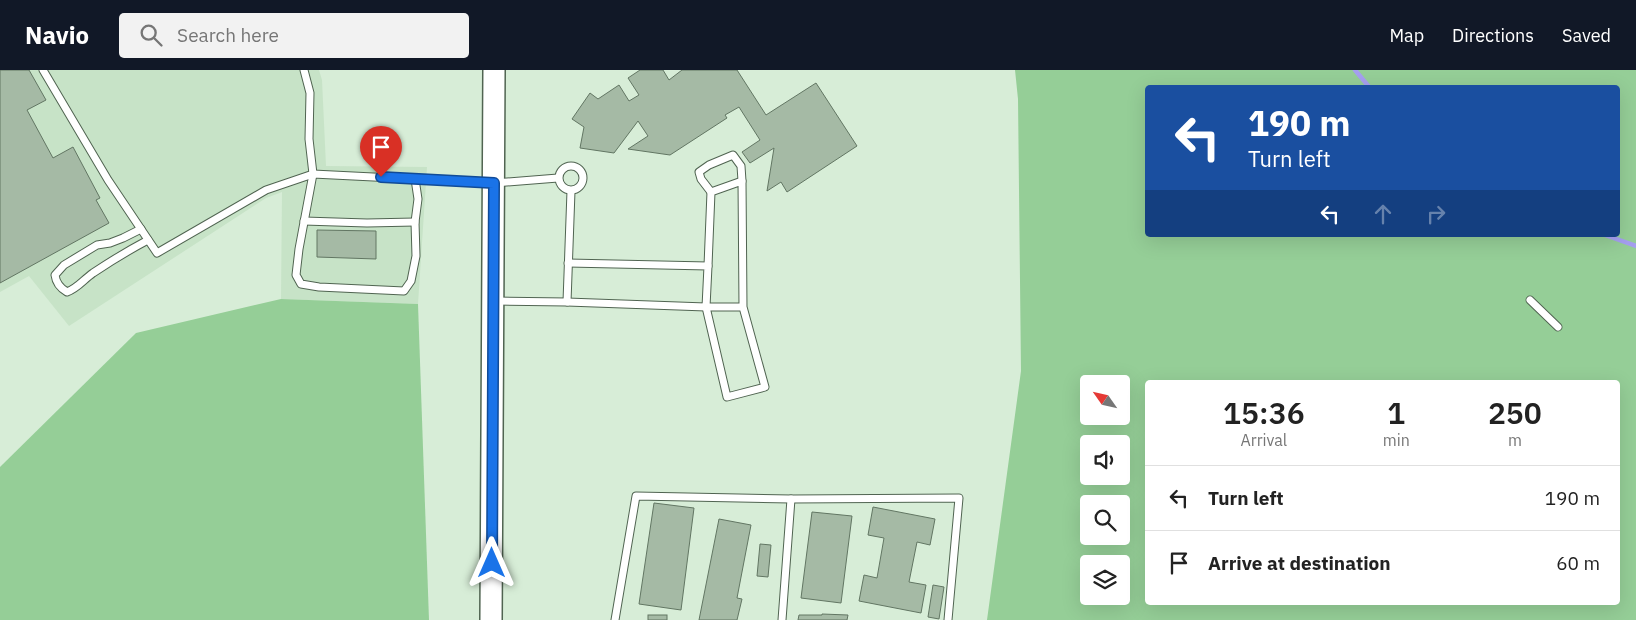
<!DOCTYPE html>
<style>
:root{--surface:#fff;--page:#f2f2f2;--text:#222;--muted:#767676;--line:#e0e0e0;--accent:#111827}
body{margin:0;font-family:"IBM Plex Sans",sans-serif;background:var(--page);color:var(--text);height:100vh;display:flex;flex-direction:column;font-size:19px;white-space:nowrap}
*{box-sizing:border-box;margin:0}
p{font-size:16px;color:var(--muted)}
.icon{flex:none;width:28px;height:28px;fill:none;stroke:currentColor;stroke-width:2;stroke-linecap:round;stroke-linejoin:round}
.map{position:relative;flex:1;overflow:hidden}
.details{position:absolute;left:1145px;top:310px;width:475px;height:225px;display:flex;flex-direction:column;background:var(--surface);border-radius:5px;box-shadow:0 5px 20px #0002}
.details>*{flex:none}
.banner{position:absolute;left:1145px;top:15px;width:475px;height:152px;border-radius:5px;box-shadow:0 5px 20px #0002;background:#1a4fa0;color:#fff;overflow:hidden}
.needle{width:32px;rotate:304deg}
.buttons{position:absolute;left:1080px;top:305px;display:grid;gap:10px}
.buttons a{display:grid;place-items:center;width:50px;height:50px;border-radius:5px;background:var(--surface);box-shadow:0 5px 20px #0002;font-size:25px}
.pin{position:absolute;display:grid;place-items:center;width:42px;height:42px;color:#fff;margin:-51px -21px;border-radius:50% 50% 50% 0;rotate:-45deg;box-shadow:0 0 5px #0007}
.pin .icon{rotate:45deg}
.me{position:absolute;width:55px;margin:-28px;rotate:0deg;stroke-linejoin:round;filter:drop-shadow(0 0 4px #0008)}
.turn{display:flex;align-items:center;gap:18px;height:105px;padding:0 20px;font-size:22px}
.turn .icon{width:65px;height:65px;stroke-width:2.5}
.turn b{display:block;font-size:35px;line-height:42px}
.lanes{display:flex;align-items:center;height:48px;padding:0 20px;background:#0003;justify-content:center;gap:25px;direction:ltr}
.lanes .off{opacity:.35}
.eta{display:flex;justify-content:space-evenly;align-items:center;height:85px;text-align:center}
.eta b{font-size:30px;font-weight:600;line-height:35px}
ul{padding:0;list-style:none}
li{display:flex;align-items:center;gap:15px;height:65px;padding:0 20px;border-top:1px solid var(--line)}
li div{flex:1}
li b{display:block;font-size:19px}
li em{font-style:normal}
header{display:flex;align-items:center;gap:30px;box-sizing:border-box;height:70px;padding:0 25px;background:var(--accent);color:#fff}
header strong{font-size:24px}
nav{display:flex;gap:28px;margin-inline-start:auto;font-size:18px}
.search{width:350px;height:45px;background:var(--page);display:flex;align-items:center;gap:12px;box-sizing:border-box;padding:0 18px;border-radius:5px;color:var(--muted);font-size:19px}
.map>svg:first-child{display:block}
.built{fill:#c7e3c7}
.green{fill:#95ce97;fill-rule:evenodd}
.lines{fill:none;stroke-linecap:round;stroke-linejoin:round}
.stream{stroke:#a59fef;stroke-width:4.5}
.building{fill:#a5baa5;stroke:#627663}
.service-casing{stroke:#506451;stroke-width:9}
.primary-casing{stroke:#506451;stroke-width:24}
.service{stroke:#fff;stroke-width:7}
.primary{stroke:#fff;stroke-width:21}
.route-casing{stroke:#114b97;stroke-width:12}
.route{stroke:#1a73e8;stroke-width:9}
</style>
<header>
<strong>Navio</strong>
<div class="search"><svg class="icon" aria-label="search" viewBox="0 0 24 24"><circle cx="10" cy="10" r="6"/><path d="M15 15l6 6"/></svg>Search here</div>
<nav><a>Map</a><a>Directions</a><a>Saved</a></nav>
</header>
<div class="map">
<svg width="1636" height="550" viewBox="0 0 1636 550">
<rect width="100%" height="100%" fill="#d7edd7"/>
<path class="built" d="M0,0H319L322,10L326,96L427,97L418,234L281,229L282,122L266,128L69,256L29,206L0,222Z"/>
<g class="green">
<path d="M1015,0H1636V550H987L1021,301L1018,29ZM1148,18H1618V165H1148ZM1148,312H1618V532H1148ZM1089,314H1121V346H1089ZM1089,374H1121V406H1089ZM1089,434H1121V466H1089ZM1089,494H1121V526H1089Z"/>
<path d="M281,229L418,234L429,550H0V397L136,263Z"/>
</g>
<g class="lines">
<g class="stream">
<path d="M1355,0L1370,18"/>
<path d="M1605,165L1636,176"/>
</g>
</g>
<g class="building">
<path d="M0,0H29L46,30L27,40L53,88L73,77L100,128L96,130L109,153L0,213Z"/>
<path d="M640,0H663L669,10L682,0H737L766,45L816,13L857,76L787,122L781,112L767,121L774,78L750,93L742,82L760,70L739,37L725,45L727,48L670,85L628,79L648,66L638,51L614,83L580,78L584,57L572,49L590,23L598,29L619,15L629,31L639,25L628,8Z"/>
<path d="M317,160L376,161V189L317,187Z"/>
<path d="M654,433L694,438L681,540L639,534Z"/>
<path d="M873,437L935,449L930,475L917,472L909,512L926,515L921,543L859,531L864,505L877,508L884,468L868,465Z"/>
<path d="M812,442L852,446L841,533L801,528Z"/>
<path d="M719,449L751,455L737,528L742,529L737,550H699Z"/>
<path d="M760,474L771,475L768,507L757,506Z"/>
<path d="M933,515L944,517L939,549L928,547Z"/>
<path d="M822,544L848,545L847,550H798L799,545H822Z"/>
<rect x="648" y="545" width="19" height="5"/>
</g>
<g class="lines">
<defs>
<g id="service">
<path d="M43,0L108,110L157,183L266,120L313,104L494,113L558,108"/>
<path d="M304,0L310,23L309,69L313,104L299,179L296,205L301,214L319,217L404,221L411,211L416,186L415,152L418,129L415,109"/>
<circle cx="571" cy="108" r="12"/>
<path d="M711,122L701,109L699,102L709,95L733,85L741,96L742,111"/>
<path d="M304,151L367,153L415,152"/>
<path d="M141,159L123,168L110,173L97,175L64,195L55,205C56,213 60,218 67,222C78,218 83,210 93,203C111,191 129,180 148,170"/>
<path d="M708,196L711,122L742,111L743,237L765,317L727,327L706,237H743"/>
<path d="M1530,230L1558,257"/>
<path d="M496,231L567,232L571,121"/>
<path d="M567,232L706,237L708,196L568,193"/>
<path d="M615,550L636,426L791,429L959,428L948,550"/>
<path d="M782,550L791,429"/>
</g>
<path id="primary" d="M491,550L494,0"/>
</defs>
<use href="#service" class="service-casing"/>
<use href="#primary" class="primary-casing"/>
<use href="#service" class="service"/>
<use href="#primary" class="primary"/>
</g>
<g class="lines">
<defs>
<path id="route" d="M381,107L494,113L492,493"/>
</defs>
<use href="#route" class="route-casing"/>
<use href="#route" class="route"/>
</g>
</svg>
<div class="buttons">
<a><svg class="needle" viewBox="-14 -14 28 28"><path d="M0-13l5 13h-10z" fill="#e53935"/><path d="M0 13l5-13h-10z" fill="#767676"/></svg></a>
<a><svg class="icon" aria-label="sound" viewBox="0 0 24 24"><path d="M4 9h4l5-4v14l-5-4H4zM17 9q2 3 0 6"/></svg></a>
<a><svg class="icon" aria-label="search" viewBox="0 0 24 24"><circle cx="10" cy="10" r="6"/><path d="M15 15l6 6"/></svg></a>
<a><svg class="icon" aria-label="layers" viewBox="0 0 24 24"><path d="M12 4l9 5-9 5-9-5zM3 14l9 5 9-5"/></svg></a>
</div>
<div class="pin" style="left:381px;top:107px;background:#d93025"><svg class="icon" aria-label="arrive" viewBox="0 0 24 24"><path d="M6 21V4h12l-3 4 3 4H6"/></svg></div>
<svg class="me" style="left:492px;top:493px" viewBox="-20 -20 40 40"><path d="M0-17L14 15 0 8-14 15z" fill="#1a73e8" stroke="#fff" stroke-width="4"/></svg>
<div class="banner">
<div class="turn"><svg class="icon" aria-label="left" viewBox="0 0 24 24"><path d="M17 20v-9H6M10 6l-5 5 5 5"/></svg><div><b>190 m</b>Turn left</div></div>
<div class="lanes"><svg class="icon" aria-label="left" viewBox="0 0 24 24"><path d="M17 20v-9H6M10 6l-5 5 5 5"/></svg><svg class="icon off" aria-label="ahead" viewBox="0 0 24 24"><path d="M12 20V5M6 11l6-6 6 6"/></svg><svg class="icon off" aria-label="right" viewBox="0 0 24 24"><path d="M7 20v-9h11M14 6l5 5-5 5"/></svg></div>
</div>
<section class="details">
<div class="eta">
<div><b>15:36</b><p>Arrival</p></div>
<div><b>1</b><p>min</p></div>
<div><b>250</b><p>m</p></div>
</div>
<ul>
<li><svg class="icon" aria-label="left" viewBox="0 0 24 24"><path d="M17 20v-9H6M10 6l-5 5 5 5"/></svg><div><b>Turn left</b></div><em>190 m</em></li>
<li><svg class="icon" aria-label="arrive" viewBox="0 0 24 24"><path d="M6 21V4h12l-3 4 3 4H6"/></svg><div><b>Arrive at destination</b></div><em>60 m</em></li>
</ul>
</section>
</div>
